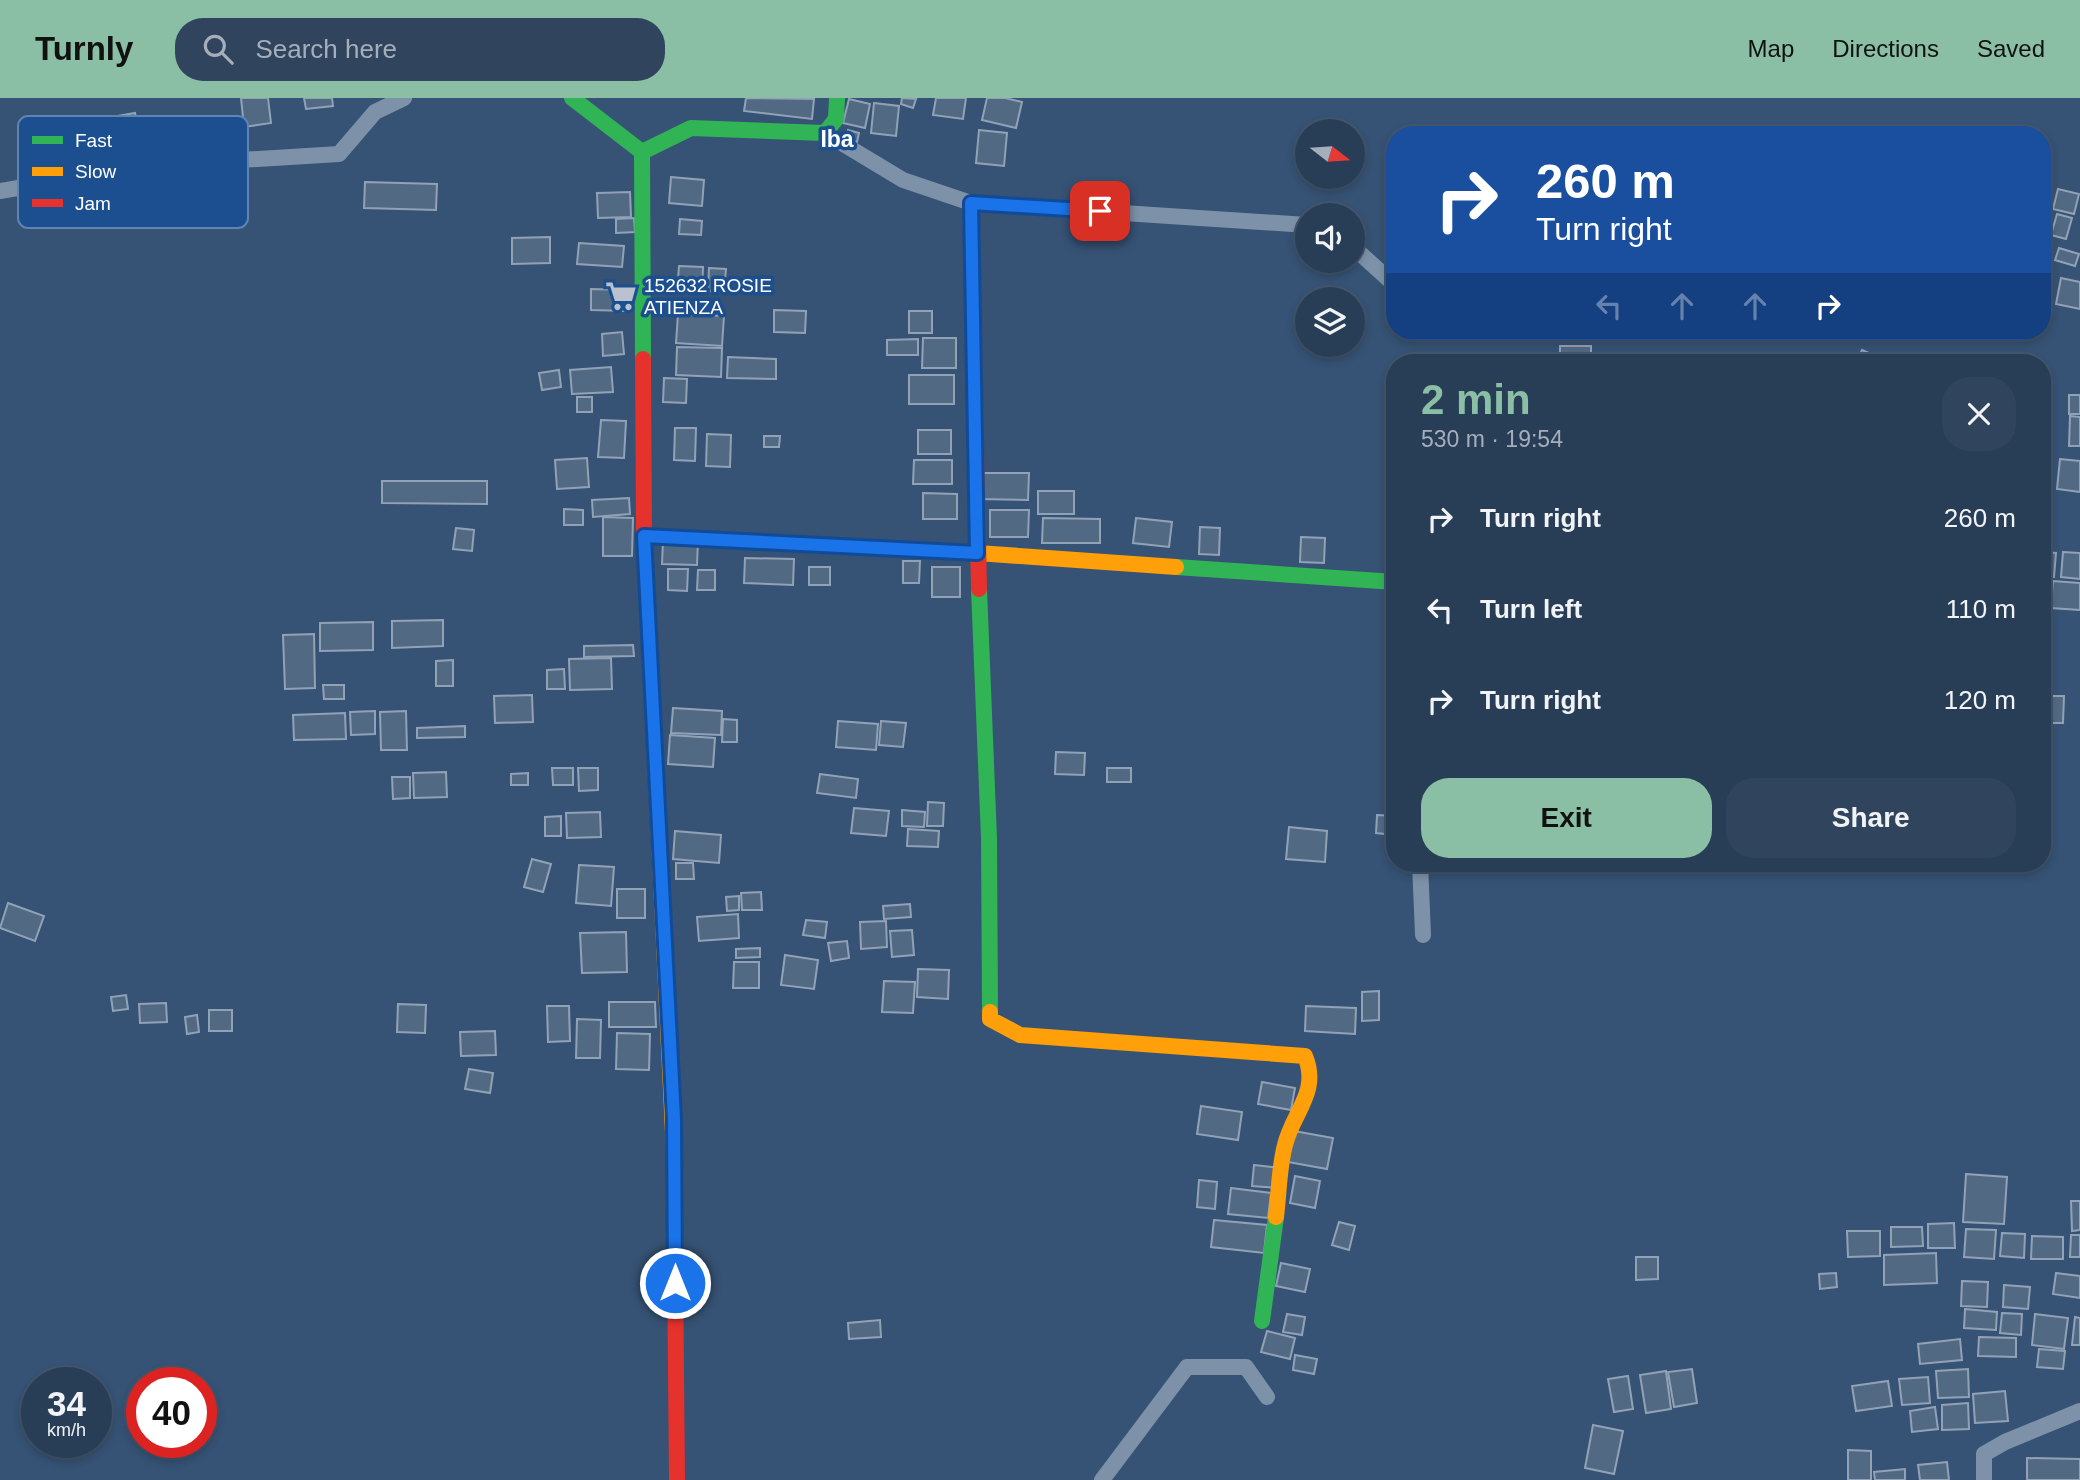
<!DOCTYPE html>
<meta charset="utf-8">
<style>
:root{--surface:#283e57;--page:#30455d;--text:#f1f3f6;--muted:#a5aeba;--line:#44576d;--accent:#8abfa5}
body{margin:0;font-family:Arial,sans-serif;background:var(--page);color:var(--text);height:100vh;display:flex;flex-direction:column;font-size:26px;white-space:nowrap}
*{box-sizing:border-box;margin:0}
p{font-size:23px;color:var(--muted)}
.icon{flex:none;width:38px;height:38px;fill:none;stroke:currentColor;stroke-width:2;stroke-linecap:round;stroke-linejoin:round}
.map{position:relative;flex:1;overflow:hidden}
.side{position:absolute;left:1386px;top:256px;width:665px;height:518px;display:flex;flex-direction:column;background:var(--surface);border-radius:28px;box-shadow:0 4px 10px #0003,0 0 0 2px var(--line)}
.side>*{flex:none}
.hud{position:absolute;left:1386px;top:28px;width:665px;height:214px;border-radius:28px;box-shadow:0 4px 10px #0003,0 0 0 2px var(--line);background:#1a4fa0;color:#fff;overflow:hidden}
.needle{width:46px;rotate:107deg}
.fabs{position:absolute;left:1295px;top:21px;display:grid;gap:14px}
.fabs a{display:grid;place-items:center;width:70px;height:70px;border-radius:50%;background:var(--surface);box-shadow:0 4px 10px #0003,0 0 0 2px var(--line);font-size:35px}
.speed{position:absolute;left:21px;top:1269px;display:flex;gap:14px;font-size:35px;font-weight:700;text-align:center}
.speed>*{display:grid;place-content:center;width:91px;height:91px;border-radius:50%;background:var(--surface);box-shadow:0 4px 10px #0003,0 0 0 2px var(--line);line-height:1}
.speed small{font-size:18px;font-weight:400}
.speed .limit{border:10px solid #d22;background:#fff;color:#111}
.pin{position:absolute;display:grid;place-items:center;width:60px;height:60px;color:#fff;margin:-30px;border-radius:14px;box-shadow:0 4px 10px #0006}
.me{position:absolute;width:77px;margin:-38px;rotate:0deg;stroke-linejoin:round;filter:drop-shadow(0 0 5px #0008)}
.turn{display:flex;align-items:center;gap:24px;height:147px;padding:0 35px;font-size:32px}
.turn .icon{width:91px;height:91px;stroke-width:2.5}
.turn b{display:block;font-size:49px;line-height:60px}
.lanes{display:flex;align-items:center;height:66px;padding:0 35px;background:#0003;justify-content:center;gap:35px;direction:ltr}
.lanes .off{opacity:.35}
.round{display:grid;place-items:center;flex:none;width:74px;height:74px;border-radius:28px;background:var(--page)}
.summary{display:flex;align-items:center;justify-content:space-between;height:119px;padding:0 35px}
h1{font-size:42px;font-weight:800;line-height:52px;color:var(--accent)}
.action{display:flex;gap:14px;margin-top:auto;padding:14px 35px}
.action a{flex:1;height:80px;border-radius:28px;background:var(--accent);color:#111;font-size:28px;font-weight:800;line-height:80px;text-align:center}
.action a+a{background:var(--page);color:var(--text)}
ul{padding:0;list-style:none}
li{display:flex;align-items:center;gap:21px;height:91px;padding:0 35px}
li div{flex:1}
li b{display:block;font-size:26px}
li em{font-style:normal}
header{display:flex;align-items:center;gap:42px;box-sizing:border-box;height:98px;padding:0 35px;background:var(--accent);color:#111}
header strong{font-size:33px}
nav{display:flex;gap:38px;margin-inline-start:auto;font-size:24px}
.search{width:490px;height:63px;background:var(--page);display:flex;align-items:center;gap:18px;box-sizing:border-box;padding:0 24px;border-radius:28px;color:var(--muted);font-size:26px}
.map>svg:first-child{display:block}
.building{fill:#526984;stroke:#92a2b6;stroke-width:2}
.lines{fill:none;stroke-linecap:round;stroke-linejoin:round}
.street{stroke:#7d92a8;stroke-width:16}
.fast{stroke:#30b455;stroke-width:16}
.slow{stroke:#ff9f0a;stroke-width:16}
.jam{stroke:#e5322d;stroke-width:16}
.route-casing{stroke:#114b97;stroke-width:18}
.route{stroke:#1a73e8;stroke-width:12}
.labels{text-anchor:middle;stroke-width:7;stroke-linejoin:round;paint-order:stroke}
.poi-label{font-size:19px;fill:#fff;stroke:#1b4f8f;text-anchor:start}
.quarter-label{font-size:23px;font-weight:bold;fill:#fff;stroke:#1b4f8f}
.key{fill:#1b4f8f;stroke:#5f84b1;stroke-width:2}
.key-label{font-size:19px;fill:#fff}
</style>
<header>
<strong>Turnly</strong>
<div class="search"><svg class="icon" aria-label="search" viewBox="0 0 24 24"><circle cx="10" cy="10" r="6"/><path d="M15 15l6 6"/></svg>Search here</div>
<nav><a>Map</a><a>Directions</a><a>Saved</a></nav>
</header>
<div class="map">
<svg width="2080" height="1382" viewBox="0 0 2080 1382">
<rect width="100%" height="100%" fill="#365274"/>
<g class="building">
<path d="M241,0H268L271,25L244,29Z"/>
<path d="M304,0H332L333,8L306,11Z"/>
<path d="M746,0L814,1L812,21L744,13Z"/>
<path d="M902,0L916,1L913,10L901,6Z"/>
<path d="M936,0H966L963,21L933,17Z"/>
<path d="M987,0H1005L1022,4L1016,30L982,22Z"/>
<path d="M849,1L870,6L865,30L843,25Z"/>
<path d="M874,5L899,8L896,38L871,35Z"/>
<path d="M135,15L140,42L122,44L117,18Z"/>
<path d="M848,32L859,35L857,44L846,41Z"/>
<path d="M979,32L1007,35L1004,68L976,65Z"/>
<path d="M671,79L704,82L702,108L669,105Z"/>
<path d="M365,84L437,86L436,112L364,110Z"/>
<path d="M2058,91L2079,96L2074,116L2053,111Z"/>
<path d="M630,94L631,119L598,120L597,95Z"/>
<path d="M2057,116L2072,120L2066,141L2051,137Z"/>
<path d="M634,120L635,134L616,135V121Z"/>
<path d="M680,121L702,123L701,137L679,136Z"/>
<path d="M550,139V165L512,166V140Z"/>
<path d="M579,145L624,148L622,169L577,166Z"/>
<path d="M2059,150L2079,156L2075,168L2055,162Z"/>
<path d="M679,168L703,169L702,195L677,194Z"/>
<path d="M709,170L726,171L724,194L708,193Z"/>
<path d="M2061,180L2080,184V211L2056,206Z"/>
<path d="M591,191L628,192L627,213L591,212Z"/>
<path d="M774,212L806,213L805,235L774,234Z"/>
<rect x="909" y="213" width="23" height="22"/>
<path d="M678,216L724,218L722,248L676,245Z"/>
<path d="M622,234L624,256L603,258L602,236Z"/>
<path d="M923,240H956V270H922Z"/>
<path d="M918,241V257H887V242Z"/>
<rect x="1560" y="248" width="31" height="16"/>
<path d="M677,249L722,250L721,279L676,277Z"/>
<path d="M1862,252L1889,264H1856Z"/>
<path d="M728,259L776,261V281L727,280Z"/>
<path d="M611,269L613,294L572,296L570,272Z"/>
<path d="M559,272L561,289L542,292L539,275Z"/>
<rect x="909" y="277" width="45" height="29"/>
<path d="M664,280L687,281L686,305L663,304Z"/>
<rect x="2069" y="297" width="11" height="19"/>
<rect x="577" y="299" width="15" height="15"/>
<path d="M2042,315L2048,316L2042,336Z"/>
<path d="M2070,318L2080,319V348H2069Z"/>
<path d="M601,322L626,323L624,360L598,359Z"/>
<path d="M675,330H696L695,363L674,362Z"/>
<rect x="918" y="332" width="33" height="24"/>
<path d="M707,336L731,337L730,369L706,368Z"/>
<path d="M764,338H780L779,349H764Z"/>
<path d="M587,360L589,389L557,391L555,362Z"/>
<path d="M2060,361L2080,363V394L2057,391Z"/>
<path d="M914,362H952V386H913Z"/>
<path d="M978,375H1029L1028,402L978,401Z"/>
<path d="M382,383H487V406L382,405Z"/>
<rect x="1038" y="393" width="36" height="23"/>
<path d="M923,395L957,396V421H923Z"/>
<path d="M629,400L630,416L593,419L592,402Z"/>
<path d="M564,411L583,412V427H564Z"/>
<path d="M990,412H1029L1028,439H990Z"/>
<path d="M603,419L633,420L632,458H603Z"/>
<path d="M1043,420L1100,421V445H1042Z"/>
<path d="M1136,420L1172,424L1169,449L1133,445Z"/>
<path d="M1200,429L1220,430L1219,457L1199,456Z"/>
<path d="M456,430L474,432L472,453L453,451Z"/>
<path d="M1301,439L1325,440L1324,465L1300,464Z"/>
<path d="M663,442L698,443L697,467L662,466Z"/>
<path d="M2042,454L2056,455L2054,479L2042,478Z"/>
<path d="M2063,454L2080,455V481L2061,479Z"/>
<path d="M745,460L794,461L793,487L744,485Z"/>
<path d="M903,463H920L919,485H903Z"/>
<rect x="809" y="469" width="21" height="18"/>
<rect x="932" y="469" width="28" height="30"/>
<path d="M668,471H688L687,493L668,492Z"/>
<path d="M698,472H715V492H697Z"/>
<path d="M2042,482H2050L2048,509L2042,508Z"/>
<path d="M2053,483L2080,485V512L2051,510Z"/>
<path d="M443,522V548L392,550V523Z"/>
<path d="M373,524V552L320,553V525Z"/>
<path d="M314,536L315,590L285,591L283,537Z"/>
<path d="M633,547L634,558L584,559V548Z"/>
<path d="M611,560L612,591L570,592L569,561Z"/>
<path d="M453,562V588H436V563Z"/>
<path d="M564,571L565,591H547V572Z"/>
<path d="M323,587H344V601H324Z"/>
<path d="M532,597L533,624L495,625L494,598Z"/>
<path d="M2042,598H2064L2063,625H2042Z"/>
<path d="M673,610L722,613L721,637L671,635Z"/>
<path d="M375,613V636L351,637L350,614Z"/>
<path d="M406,613L407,652H381L380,614Z"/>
<path d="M345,615L346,641L294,642L293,617Z"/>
<path d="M723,621L737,622V644H722Z"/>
<path d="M838,623L878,626L876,652L836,649Z"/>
<path d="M881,623L906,625L903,649L879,647Z"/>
<path d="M465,628V639L417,640V630Z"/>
<path d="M670,637L715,640L713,669L668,666Z"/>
<path d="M1056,654L1085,655L1084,677L1055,676Z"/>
<path d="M552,670H573V687H553Z"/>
<path d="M578,670H598V692L579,693Z"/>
<rect x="1107" y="670" width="24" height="14"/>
<path d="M446,674L447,699L414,700L413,675Z"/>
<path d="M528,675V687H511V676Z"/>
<path d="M820,676L858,681L856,700L817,695Z"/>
<path d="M392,679H410V700L393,701Z"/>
<path d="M928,704L944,705L943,728H927Z"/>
<path d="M854,710L889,713L886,738L851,735Z"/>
<path d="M902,712L925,714L924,729L902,728Z"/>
<path d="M600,714L601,739L567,740L566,715Z"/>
<path d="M1377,717L1395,718L1394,737L1376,735Z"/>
<path d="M561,718V738H545V719Z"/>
<path d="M1289,729L1327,733L1325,764L1286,761Z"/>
<path d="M908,731L939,733L938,749L907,748Z"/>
<path d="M675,733L721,737L719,765L673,761Z"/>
<path d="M532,761L551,766L543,794L524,789Z"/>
<path d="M676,765H693L694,781H676Z"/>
<path d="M579,767L614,769L611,808L576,805Z"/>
<rect x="617" y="791" width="28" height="29"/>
<path d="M761,794L762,812H742L741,795Z"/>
<path d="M739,798V812L727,813L726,799Z"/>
<path d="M8,805L44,818L35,843L0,830Z"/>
<path d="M910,806L911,819L884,821L883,808Z"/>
<path d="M738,816L739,840L699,843L697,819Z"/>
<path d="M806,822L827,824L825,840L803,837Z"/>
<path d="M886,823L887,849L861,851L860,824Z"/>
<path d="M912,832L914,857L892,859L890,833Z"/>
<path d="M626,834L627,874L582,875L580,835Z"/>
<path d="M847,843L849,860L831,863L828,845Z"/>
<path d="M760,850V859L736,860V851Z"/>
<path d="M785,857L818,862L814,891L781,887Z"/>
<path d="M734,864H759V890H733Z"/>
<path d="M918,871L949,872L948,901L917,899Z"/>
<path d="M884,883L915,884L913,915L882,914Z"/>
<path d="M1379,893V922L1362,923V894Z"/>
<path d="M126,897L128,911L113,913L111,899Z"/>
<path d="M609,904H655L656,929H609Z"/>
<path d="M166,905L167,924L140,925L139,906Z"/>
<path d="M398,906L426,907L425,935L397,934Z"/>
<path d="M547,908H569L570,943L548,944Z"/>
<path d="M1306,908L1356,910L1355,936L1305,933Z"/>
<rect x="209" y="912" width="23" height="21"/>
<path d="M197,917L199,934L187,936L185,919Z"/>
<path d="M577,921L601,922L600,960H576Z"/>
<path d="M495,933L496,957L461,958L460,934Z"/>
<path d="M617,935L650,936L649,972L616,971Z"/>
<path d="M469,971L493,975L490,995L465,991Z"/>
<path d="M1262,984L1295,990L1291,1012L1258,1006Z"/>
<path d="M1201,1008L1242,1014L1238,1042L1197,1036Z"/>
<path d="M1294,1033L1333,1040L1327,1071L1288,1064Z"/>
<path d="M1254,1067L1280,1070L1278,1090L1252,1088Z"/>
<path d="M1966,1076L2007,1079L2004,1126L1963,1124Z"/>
<path d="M1295,1078L1320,1083L1315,1110L1290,1105Z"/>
<path d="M1199,1082L1217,1084L1215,1111L1197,1109Z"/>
<path d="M1231,1090L1271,1095L1268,1120L1228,1116Z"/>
<path d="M2071,1103H2080V1132L2072,1133Z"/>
<path d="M1214,1122L1267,1127L1264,1155L1211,1149Z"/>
<path d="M1339,1124L1355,1128L1349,1152L1332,1147Z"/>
<path d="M1954,1125L1955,1150H1928V1126Z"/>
<path d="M1891,1129H1922L1923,1148L1891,1149Z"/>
<path d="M1966,1131L1996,1132L1994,1161L1964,1159Z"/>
<path d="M1847,1133H1880V1158L1848,1159Z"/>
<path d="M2002,1135L2025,1136L2024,1160L2000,1158Z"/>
<path d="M2071,1137H2080V1159H2070Z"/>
<path d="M2032,1138L2063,1139V1161H2031Z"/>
<path d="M1936,1155L1937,1185L1884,1187V1157Z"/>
<path d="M1636,1159H1658V1181L1636,1182Z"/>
<path d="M1281,1165L1310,1171L1305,1194L1276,1188Z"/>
<path d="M1836,1175L1837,1189L1820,1191L1819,1176Z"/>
<path d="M2056,1175L2080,1178V1200L2053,1196Z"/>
<path d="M1962,1183L1988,1184L1987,1209L1961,1208Z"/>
<path d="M2004,1187L2030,1189L2028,1211L2003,1209Z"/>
<path d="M1965,1211L1997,1214L1996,1232L1964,1230Z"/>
<path d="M2002,1215L2022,1216L2021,1237L2000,1235Z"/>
<path d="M1287,1216L1305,1219L1302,1237L1283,1234Z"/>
<path d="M2035,1216L2068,1220L2064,1251L2032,1247Z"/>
<path d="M2075,1219L2080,1220V1247H2072Z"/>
<path d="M880,1222L881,1239L849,1241L848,1225Z"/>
<path d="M1267,1233L1295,1240L1290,1261L1261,1254Z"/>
<path d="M1979,1239L2016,1240V1259L1978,1258Z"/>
<path d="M1960,1241L1962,1262L1920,1266L1918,1246Z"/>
<path d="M2039,1251L2065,1253L2063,1271L2037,1269Z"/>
<path d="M1295,1257L1317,1261L1314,1276L1293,1272Z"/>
<path d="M1692,1271L1697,1305L1674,1309L1668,1274Z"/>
<path d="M1968,1271L1969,1299L1938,1300L1936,1273Z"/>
<path d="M1666,1273L1671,1311L1646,1315L1640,1277Z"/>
<path d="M1628,1278L1633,1311L1614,1314L1608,1281Z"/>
<path d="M1928,1279L1930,1305L1902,1307L1899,1281Z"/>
<path d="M1888,1283L1892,1308L1856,1313L1852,1288Z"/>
<path d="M2005,1293L2008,1323L1975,1325L1973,1296Z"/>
<path d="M1968,1305L1969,1331L1942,1332V1307Z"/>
<path d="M1935,1309L1938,1331L1912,1334L1910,1313Z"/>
<path d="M1593,1327L1623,1333L1614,1376L1585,1370Z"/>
<path d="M1848,1352L1871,1353V1382H1848Z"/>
<path d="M2027,1360L2080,1361V1382H2027Z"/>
<path d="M1947,1364L1949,1382H1920L1918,1367Z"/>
<path d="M1905,1371V1382H1875L1874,1374Z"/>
</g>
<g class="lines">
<g class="street">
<path d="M825,35L903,82L971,105L1307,127"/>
<path d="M0,93L144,68L339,56L375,14L404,0"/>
<path d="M1353,149L1395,187"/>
<path d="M1456,233H1470"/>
<path d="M1420,765L1423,837"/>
<path d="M1102,1382L1187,1269H1246L1267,1299"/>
<path d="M1984,1382V1356L2005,1344L2080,1313"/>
</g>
<g class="fast">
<path d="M572,0L642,54"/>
<path d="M643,261L642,54L691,30L825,35L836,21L837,0"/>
<path d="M1176,469L1395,484"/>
<path d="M979,491L989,740L990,914"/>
<path d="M1262,1223L1276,1119"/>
</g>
<g class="slow">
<path d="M644,438L977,455L1176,469"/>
<path d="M652,595L674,1055"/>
<path d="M990,914V921L1020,937L1305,958C1320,994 1293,1014 1285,1047C1279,1069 1279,1095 1276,1119"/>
</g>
<g class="jam">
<path d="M971,105L979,491"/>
<path d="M643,261L644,438L652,595"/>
<path d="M674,1055L677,1382"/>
</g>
</g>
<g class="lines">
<defs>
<path id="route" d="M675,1185L674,1021L644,438L977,455L971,105L1100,113"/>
</defs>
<use href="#route" class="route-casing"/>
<use href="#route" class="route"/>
</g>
<defs>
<symbol id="supermarket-bare" viewBox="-9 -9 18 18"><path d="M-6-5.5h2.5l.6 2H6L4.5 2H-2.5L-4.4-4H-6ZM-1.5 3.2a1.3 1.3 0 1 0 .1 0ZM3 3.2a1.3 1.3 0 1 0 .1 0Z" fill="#b9c2ce" stroke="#1b4f8f" stroke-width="2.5" paint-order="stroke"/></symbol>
</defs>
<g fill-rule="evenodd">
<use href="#supermarket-bare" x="599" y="176" width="44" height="44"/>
</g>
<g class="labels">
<g class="poi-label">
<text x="644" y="194">152632 ROSIE<tspan x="644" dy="22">ATIENZA</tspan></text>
</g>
<g class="quarter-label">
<text x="837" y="49">Iba</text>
</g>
</g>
<rect x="18" y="18" width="230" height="112" rx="10" class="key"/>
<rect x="32" y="38" width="31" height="8" fill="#30b455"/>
<rect x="32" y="69" width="31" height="9" fill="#ff9f0a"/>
<rect x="32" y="101" width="31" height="8" fill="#e5322d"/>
<g class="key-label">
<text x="75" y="49">Fast</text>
<text x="75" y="80">Slow</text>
<text x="75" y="112">Jam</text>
</g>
</svg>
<div class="fabs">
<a><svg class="needle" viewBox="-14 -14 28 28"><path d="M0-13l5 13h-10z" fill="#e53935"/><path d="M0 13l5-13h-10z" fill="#a5aeba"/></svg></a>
<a><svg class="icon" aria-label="sound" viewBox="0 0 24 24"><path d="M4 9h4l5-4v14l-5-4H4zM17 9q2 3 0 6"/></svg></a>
<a><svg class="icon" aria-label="layers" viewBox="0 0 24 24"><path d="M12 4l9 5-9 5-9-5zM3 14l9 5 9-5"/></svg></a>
</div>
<div class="speed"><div>34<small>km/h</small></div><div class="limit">40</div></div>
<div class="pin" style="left:1100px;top:113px;background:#d93025"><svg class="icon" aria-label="arrive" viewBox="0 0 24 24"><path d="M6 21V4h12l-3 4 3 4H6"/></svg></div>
<svg class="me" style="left:675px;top:1185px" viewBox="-20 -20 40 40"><circle r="17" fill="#1a73e8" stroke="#fff" stroke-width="3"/><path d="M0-11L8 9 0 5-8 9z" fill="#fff"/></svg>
<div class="hud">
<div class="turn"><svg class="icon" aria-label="right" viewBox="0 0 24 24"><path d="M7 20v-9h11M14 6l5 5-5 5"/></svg><div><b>260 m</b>Turn right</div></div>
<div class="lanes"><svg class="icon off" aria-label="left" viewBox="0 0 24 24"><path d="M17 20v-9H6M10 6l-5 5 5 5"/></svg><svg class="icon off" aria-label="ahead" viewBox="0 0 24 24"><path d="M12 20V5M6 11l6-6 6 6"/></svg><svg class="icon off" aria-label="ahead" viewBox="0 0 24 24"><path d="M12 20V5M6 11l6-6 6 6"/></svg><svg class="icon" aria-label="right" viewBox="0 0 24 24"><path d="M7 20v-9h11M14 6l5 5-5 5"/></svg></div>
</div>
<section class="side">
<div class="summary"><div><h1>2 min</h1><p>530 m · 19:54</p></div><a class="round"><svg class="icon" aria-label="close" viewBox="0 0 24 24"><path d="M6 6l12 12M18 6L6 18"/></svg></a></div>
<ul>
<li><svg class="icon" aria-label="right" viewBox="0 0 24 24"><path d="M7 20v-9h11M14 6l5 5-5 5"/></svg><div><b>Turn right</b></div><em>260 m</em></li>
<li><svg class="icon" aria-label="left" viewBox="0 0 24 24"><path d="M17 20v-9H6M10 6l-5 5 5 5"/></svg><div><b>Turn left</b></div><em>110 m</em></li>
<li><svg class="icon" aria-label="right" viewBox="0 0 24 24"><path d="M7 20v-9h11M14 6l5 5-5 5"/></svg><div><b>Turn right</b></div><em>120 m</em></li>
</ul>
<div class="action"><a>Exit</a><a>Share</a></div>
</section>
</div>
